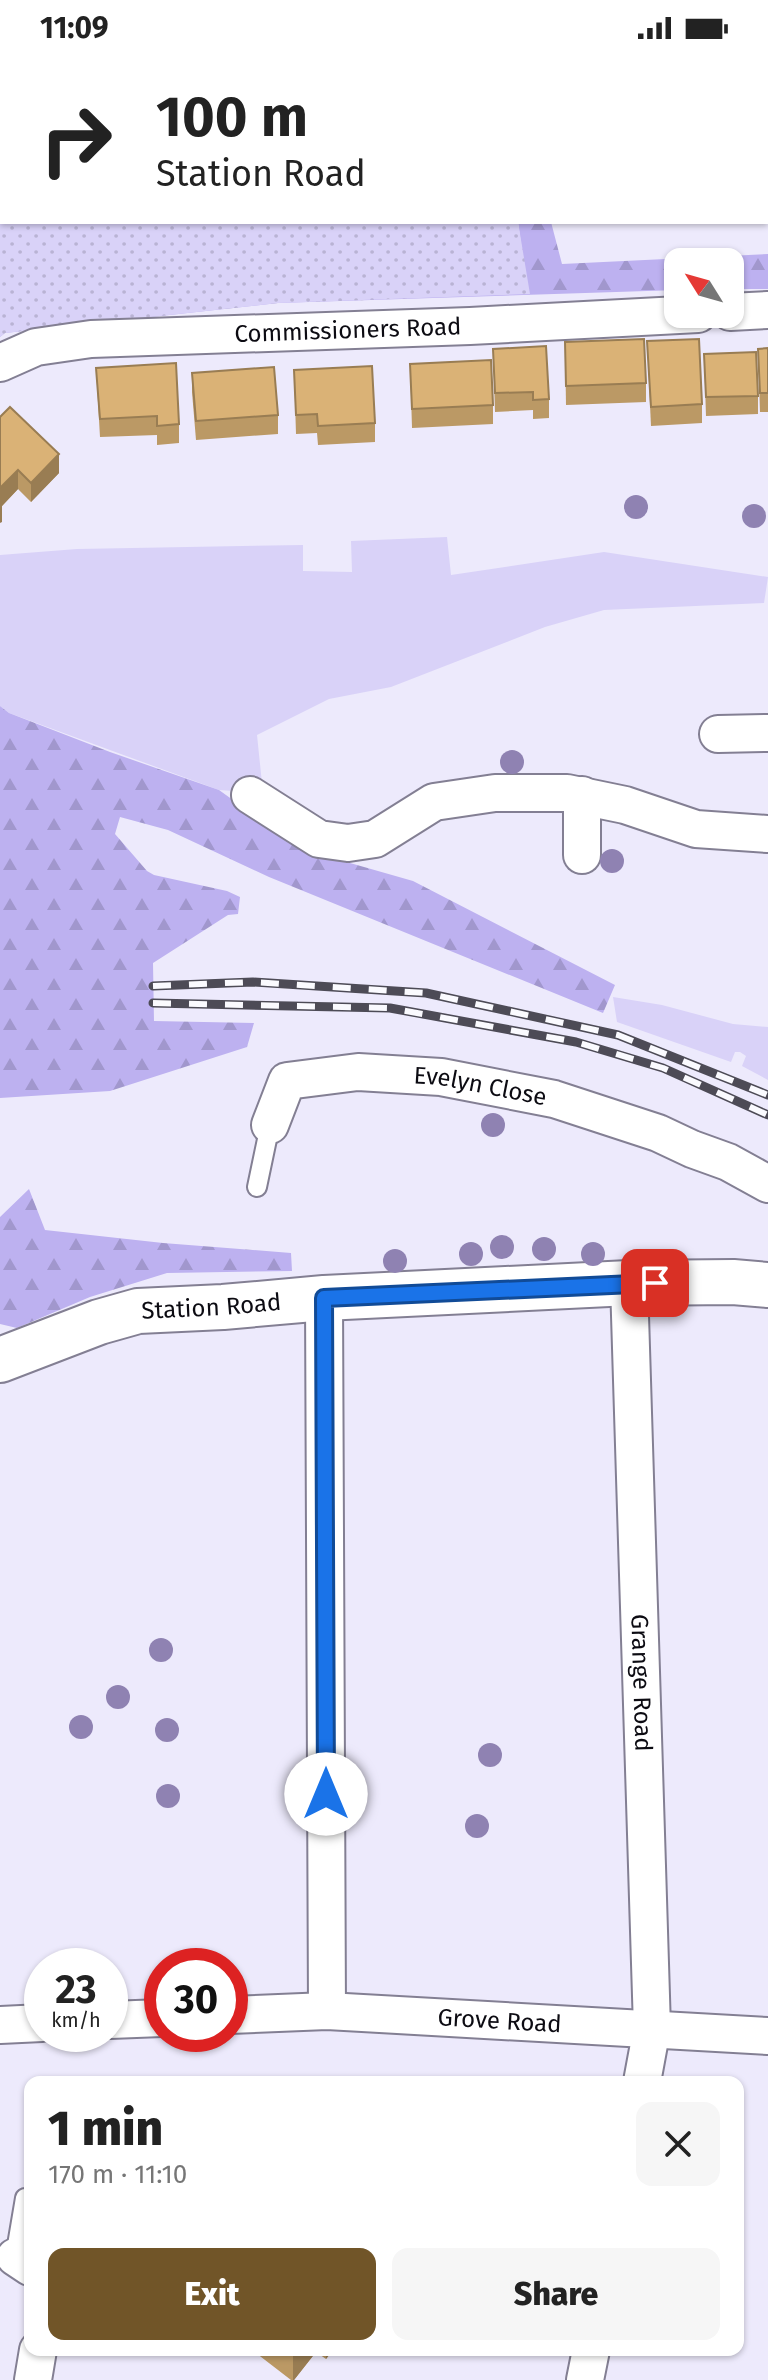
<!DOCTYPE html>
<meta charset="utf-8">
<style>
:root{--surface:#fff;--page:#f6f6f6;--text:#222;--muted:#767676;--accent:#715528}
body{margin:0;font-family:"Fira Sans",sans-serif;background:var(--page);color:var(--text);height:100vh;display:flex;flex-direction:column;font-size:30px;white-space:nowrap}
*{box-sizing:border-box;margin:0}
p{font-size:26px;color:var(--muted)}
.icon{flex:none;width:44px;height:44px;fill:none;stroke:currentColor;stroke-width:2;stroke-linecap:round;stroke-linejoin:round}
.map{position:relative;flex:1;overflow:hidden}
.panel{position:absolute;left:24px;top:2020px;width:720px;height:280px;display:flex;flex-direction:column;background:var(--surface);border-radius:16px;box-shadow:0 2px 6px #0004}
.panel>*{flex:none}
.banner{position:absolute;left:0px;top:0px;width:768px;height:168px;box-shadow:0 2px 6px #0004;background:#fff;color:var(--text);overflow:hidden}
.needle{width:52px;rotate:307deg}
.buttons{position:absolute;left:664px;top:192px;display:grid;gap:16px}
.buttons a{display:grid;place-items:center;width:80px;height:80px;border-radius:16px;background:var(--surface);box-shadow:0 2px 6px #0004;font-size:40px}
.speed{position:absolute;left:24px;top:1892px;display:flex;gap:16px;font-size:40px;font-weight:700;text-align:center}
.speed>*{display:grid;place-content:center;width:104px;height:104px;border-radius:50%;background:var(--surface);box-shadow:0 2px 6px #0004;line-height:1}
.speed small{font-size:20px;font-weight:400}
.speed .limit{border:12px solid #d22;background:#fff;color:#111}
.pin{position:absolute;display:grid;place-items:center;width:68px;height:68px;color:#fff;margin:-34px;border-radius:16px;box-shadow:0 4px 12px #0006}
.me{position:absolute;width:88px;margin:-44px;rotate:0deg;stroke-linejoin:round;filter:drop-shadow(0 0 6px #0008)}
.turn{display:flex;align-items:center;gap:28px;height:168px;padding:0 24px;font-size:36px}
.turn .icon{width:104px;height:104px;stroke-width:2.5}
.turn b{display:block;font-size:56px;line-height:68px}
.round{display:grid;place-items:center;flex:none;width:84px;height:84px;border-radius:16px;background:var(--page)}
.headline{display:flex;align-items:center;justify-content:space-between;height:136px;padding:0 24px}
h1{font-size:48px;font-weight:800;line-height:60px}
.action{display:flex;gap:16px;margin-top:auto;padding:16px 24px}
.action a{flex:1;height:92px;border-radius:16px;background:var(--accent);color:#fff;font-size:32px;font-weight:800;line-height:92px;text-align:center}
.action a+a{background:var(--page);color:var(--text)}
.status{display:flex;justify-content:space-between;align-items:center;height:56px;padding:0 40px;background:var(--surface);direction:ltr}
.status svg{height:22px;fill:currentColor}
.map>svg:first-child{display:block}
.grass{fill:#d9d2f8}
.forest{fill:url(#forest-firs)}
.park{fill:url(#park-dots)}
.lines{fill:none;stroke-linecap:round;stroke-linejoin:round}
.service-casing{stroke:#837f93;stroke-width:22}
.minor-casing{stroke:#837f93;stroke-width:40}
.secondary-casing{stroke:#837f93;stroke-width:48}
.service{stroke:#fff;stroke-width:18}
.minor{stroke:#fff;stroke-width:36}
.secondary{stroke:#fff;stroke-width:44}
.rail-casing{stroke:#4d4b56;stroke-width:9}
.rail{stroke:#fafafe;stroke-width:6;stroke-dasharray:18;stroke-linecap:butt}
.tree{fill:#8f82b2}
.wall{fill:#bb9965}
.shaded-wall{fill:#997d53}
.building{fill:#dab276;stroke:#997d53;stroke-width:2}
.route-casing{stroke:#114b97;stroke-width:20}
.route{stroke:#1a73e8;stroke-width:14}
.labels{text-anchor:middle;stroke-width:6;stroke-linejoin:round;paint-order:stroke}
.street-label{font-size:24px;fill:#0c0b12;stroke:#fafafe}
</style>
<div class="status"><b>11:09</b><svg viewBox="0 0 49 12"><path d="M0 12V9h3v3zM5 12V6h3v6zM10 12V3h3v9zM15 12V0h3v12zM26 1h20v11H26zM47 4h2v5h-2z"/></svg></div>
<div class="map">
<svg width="768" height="2324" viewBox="0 0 768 2324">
<defs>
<pattern id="forest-firs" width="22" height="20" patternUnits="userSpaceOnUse" patternTransform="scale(2)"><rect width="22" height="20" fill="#bdb1f0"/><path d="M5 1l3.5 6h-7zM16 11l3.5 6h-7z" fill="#a197cd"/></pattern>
<pattern id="park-dots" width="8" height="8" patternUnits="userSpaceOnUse" patternTransform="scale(2)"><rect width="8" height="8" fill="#d9d2f8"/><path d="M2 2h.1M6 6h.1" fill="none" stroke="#b9b3d4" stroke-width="1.8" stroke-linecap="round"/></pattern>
</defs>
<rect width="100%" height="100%" fill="#edeafc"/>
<g class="grass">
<path d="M447,481L451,519L604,496L768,521L764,547L604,554L545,571L391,631L329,643L257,679L263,737L219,734L9,657L0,650V499L77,493L303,489V515L352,516L351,485Z"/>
<path d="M613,941L662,949L733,968L768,971V1024L742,1010L746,1000L740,996H735L731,1006L617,966Z"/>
</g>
<g class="forest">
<path d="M518,166H551L562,208L768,198V233H730V206H678V234L278,247L5,277L0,281V230L522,195Z"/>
<path d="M0,650L9,657L110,696L219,734L301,793L413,825L615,929L603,957L269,821L168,774L120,761L115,778L147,815L154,819L227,835L240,841L238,858L228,859L153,907L154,965L254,967L247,991L110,1035L0,1042Z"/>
<path d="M29,1133L45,1174L163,1187L291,1197L292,1215L167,1217L90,1241L17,1272L0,1268V1161Z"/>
</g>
<path class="park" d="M0,0H483V2H2V166H518L530,238L278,247L5,277L0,281Z"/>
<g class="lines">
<defs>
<g id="service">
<path d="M257,1131L270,1069"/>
<path d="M11,2200L15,2201L25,2142"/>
</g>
<g id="minor">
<path d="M730,256L768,254"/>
<path id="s1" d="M0,307L36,291L91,283L470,270L698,258"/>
<path d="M718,678L768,677"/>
<path d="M250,739L319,783L348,787L375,783L434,746L495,737H567L625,749L696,773L768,778"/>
<path d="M582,799V739"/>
<path id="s2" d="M270,1069L287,1025L358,1016L441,1021L554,1043L658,1077L692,1093L728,1106L768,1128"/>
<path id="s3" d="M629,1227L652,1972L642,2026"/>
<path d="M324,1242L327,1955"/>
<path id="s4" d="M230,1959L327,1955L768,1980"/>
<path d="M110,1964L162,1962"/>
<path d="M0,1969L42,1967"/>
<path d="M15,2201L30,2211"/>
<path d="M33,2324L38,2294"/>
<path d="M585,2324L591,2294"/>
</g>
<g id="secondary">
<path id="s5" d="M0,1304L99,1266L138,1255L223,1251L324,1242L629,1227L733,1226L768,1229"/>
</g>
</defs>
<use href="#service" class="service-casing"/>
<use href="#minor" class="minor-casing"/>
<use href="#secondary" class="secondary-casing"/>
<use href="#service" class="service"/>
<use href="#minor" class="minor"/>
<use href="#secondary" class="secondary"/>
<defs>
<g id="rail">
<path d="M153,930L253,926L426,937L618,979L768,1039"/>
<path d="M153,947L390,952L576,986L663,1012L768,1059"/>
</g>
</defs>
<use href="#rail" class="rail-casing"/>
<use href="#rail" class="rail"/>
</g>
<g class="tree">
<circle cx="636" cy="451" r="12"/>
<circle cx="754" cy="460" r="12"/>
<circle cx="512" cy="706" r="12"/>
<circle cx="612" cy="805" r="12"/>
<circle cx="493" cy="1069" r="12"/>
<circle cx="502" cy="1191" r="12"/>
<circle cx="544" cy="1193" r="12"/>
<circle cx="471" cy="1198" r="12"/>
<circle cx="593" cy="1198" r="12"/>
<circle cx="395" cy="1205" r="12"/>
<circle cx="161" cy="1594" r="12"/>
<circle cx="118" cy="1641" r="12"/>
<circle cx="81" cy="1671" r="12"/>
<circle cx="167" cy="1674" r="12"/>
<circle cx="490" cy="1699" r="12"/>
<circle cx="168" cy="1740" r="12"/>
<circle cx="477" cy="1770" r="12"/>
</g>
<g class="wall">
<path d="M647,285L702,348V367L651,370Z"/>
<path d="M565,286L646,327V346L566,349Z"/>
<path d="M768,292V356H760L758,293Z"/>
<path d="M493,293L549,343V362L533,363V354L495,356Z"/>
<path d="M704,298L758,340V358L706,360Z"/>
<path d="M410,308L493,349V368L412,372Z"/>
<path d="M96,312L179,368V387L157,389V379L100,381Z"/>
<path d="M294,314L375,367V386L318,389L317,377L296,378Z"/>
<path d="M192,317L278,359V378L196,384L192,336Z"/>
<path d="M0,361L59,417L31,446L18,433L2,450V466Z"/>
<path d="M252,2294H333L326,2303L316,2296L294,2324H291Z"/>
</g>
<g class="shaded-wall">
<path d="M59,398V417L31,446V427Z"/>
<path d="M18,414V433L2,450V466L0,467V432Z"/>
<path d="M293,2294H316V2296L294,2324H293Z"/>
<path d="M326,2294H333L326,2303Z"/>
</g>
<g class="building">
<path d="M644,283L646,327L566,330L565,286Z"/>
<path d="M699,283L702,348L651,351L647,285Z"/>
<path d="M546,290L549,343L533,344V336L495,337L493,293Z"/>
<path d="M768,292V337H760L758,293Z"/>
<path d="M756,296L758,340L706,341L704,298Z"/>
<path d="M491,304L493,349L412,353L410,308Z"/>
<path d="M176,307L179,368L157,370V360L100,363L96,312Z"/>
<path d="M372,310L375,367L318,370L317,358L296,359L294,314Z"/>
<path d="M274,311L278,359L196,365L192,317Z"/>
<path d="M10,351L59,398L31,427L18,414L0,432V361Z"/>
</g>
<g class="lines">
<defs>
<path id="route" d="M326,1738L324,1242L655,1227"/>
</defs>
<use href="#route" class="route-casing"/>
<use href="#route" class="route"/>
</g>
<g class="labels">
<g class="street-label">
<text dy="8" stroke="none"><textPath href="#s1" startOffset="352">Commissioners Road</textPath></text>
<text dy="8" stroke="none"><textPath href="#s2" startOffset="242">Evelyn Close</textPath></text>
<text dy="8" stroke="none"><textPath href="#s5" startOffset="220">Station Road</textPath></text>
<text dy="8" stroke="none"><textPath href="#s3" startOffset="400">Grange Road</textPath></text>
<text dy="8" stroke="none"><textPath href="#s4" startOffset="270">Grove Road</textPath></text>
</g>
</g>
</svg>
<div class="buttons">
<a><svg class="needle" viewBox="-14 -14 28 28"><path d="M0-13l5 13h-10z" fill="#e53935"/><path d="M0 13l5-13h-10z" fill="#767676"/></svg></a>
</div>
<div class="speed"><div>23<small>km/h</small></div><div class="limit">30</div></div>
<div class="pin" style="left:655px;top:1227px;background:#d93025"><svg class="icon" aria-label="arrive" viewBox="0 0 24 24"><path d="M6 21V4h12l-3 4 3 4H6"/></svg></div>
<svg class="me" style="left:326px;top:1738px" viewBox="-20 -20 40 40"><circle r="19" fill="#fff"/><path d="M0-13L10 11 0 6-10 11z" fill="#1a73e8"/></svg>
<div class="banner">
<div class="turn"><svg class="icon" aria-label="right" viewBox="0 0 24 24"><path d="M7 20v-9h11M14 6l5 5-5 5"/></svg><div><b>100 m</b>Station Road</div></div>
</div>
<section class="panel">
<div class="headline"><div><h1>1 min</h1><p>170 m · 11:10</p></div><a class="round"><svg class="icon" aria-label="close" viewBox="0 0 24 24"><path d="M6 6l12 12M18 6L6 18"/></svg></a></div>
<div class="action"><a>Exit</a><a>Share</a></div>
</section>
</div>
